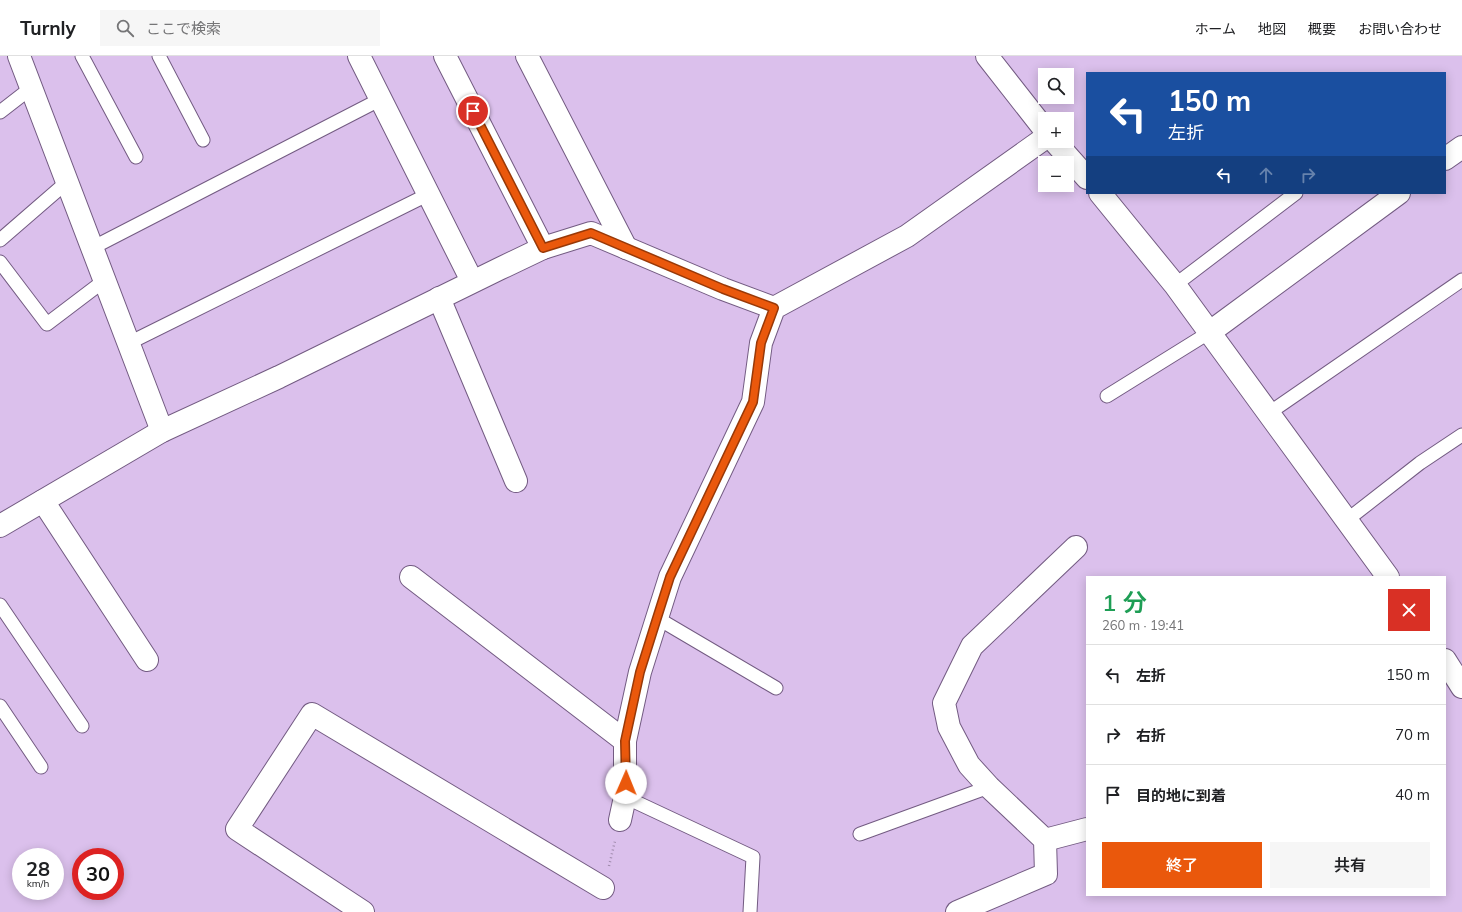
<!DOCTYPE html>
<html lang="ja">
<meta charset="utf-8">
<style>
:root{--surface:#fff;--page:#f6f6f6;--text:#202124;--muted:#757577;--line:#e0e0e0;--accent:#ea580c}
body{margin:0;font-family:Mulish,"Noto Sans JP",sans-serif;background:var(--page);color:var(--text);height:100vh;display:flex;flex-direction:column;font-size:15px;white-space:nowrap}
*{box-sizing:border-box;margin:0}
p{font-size:13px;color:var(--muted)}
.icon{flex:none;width:22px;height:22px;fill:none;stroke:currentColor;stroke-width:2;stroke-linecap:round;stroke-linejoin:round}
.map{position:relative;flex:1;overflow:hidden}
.panel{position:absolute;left:1086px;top:520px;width:360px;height:320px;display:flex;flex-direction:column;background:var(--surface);border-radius:0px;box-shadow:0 2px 10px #0003}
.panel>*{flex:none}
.hud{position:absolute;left:1086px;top:16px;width:360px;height:122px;border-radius:0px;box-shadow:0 2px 10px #0003;background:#1a4fa0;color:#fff;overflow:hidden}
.fabs{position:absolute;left:1038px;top:12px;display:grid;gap:8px}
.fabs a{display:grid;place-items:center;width:36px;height:36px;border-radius:0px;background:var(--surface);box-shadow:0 2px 10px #0003;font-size:20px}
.speed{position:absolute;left:12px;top:792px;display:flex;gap:8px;font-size:20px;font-weight:700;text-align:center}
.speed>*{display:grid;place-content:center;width:52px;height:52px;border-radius:50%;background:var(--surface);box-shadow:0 2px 10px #0003;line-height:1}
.speed small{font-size:10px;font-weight:400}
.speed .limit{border:6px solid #d22;background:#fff;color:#111}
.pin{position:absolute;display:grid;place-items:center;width:34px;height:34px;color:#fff;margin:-17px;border:2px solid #fff;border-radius:50%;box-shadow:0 1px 4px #0007}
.me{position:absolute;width:44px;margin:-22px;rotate:1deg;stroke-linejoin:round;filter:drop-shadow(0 0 3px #0008)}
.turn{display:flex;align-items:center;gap:14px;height:84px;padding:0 16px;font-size:18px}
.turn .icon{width:52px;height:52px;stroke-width:2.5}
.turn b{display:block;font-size:28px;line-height:34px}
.lanes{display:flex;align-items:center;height:38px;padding:0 16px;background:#0003;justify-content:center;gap:20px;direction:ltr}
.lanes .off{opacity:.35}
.round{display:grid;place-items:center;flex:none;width:42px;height:42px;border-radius:0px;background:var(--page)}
.summary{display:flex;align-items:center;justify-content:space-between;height:68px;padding:0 16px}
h1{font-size:24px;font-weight:600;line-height:30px;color:#1e9e55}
.cta{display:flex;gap:8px;margin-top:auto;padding:8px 16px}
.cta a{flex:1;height:46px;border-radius:0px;background:var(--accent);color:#fff;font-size:16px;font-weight:600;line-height:46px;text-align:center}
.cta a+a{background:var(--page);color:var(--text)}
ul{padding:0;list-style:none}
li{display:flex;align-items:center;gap:12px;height:60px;padding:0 16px;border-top:1px solid var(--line)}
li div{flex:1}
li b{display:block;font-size:15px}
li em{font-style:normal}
header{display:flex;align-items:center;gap:24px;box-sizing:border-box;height:56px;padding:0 20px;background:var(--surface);border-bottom:1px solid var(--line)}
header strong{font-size:19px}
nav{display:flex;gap:22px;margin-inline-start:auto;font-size:14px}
.search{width:280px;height:36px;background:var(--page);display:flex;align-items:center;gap:10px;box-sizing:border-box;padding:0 14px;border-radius:0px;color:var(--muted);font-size:15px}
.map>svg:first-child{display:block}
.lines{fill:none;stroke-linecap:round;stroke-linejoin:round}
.service-casing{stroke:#735b82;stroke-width:15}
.minor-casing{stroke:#735b82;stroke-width:24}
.tertiary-casing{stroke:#735b82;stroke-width:24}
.path{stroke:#a08bad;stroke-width:2.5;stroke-dasharray:1 3;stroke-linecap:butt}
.service{stroke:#fff;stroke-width:13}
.minor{stroke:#fff;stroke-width:22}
.tertiary{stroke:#fff;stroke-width:22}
.route-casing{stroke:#983908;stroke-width:10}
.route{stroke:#ea580c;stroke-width:7}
</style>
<header>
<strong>Turnly</strong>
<div class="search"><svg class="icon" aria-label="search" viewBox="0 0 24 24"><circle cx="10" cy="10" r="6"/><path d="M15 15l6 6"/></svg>ここで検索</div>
<nav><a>ホーム</a><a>地図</a><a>概要</a><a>お問い合わせ</a></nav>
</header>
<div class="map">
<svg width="1462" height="856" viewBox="0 0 1462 856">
<rect width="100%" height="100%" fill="#dbc0ec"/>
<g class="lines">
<defs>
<g id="service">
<path d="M82,0L136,101"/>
<path d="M159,0L203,84"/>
<path d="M0,56L31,32"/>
<path d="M0,184L67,126"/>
<path d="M92,192L381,43"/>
<path d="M0,206L47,268L105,224"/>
<path d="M1175,229L1296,137"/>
<path d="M129,287L429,138"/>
<path d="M1107,340L1210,276"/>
<path d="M1269,357L1462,224"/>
<path d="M1347,464L1420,407L1462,379"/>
<path d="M0,549L82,670"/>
<path d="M657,562L776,632"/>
<path d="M0,650L41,711"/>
<path d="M625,741L753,801L750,856"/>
<path d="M860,778L989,731"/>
</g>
<g id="minor">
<path d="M19,0L162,375"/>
<path d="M359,0L472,225"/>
<path d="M445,0L543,192"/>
<path d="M527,0L626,192"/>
<path d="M1445,103L1462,91"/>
<path d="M439,242L516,425"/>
<path d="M1210,276L1399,137"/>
<path d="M43,445L147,604"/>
<path d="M0,470L162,375L279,321L499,213L543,192L591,177L723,233L774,252"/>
<path d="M411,521L625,685"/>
<path d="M620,764L625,741V685L640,616L670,521L753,346L761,287L774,252L907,180L1045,82"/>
<path d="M1045,784L1087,773"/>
<path d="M363,856L237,773L312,658L603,832"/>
<path d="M957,856L1046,818L1045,784L989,731L969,709L949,671L944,647L972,590L1076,491"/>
</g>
<g id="tertiary">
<path d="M987,0L1045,74"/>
<path d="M1054,85L1087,122"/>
<path d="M1100,137L1175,229L1388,521"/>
<path d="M1445,604L1462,631"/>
</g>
</defs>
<use href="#service" class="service-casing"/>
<use href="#minor" class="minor-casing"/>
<use href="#tertiary" class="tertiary-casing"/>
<path class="path" d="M609,810L615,785"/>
<use href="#service" class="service"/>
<use href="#minor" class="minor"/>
<use href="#tertiary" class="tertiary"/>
</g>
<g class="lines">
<defs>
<path id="route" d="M473,55L543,192L591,177L723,233L774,252L761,287L753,346L670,521L657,562L640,616L625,685L626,727"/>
</defs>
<use href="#route" class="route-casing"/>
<use href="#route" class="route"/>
</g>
</svg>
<div class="fabs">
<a><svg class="icon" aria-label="search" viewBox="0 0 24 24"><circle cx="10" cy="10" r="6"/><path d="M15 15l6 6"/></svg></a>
<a>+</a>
<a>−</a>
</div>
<div class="speed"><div>28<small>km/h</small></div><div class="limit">30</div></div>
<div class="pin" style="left:473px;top:55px;background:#d93025"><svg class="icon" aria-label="arrive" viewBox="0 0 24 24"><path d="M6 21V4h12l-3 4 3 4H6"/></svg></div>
<svg class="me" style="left:626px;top:727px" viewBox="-20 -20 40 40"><circle r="19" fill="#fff"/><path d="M0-13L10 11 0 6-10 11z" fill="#ea580c"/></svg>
<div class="hud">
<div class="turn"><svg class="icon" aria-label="left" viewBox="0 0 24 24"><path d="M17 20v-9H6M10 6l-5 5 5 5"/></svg><div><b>150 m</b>左折</div></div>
<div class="lanes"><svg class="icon" aria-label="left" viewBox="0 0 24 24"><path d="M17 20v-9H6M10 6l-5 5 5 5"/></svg><svg class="icon off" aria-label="ahead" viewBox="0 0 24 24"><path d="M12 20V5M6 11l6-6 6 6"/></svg><svg class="icon off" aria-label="right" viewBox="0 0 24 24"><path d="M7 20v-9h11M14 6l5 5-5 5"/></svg></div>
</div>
<section class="panel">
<div class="summary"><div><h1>1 分</h1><p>260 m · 19:41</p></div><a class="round" style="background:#d93025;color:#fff"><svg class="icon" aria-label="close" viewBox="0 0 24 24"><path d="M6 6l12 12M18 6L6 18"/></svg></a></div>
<ul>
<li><svg class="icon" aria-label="left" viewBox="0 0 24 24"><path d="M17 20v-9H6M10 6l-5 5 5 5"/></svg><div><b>左折</b></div><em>150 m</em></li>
<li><svg class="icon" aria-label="right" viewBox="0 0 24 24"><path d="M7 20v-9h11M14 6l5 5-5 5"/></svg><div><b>右折</b></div><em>70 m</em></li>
<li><svg class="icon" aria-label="arrive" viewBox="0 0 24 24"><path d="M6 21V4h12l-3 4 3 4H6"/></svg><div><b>目的地に到着</b></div><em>40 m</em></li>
</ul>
<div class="cta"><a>終了</a><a>共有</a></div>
</section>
</div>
